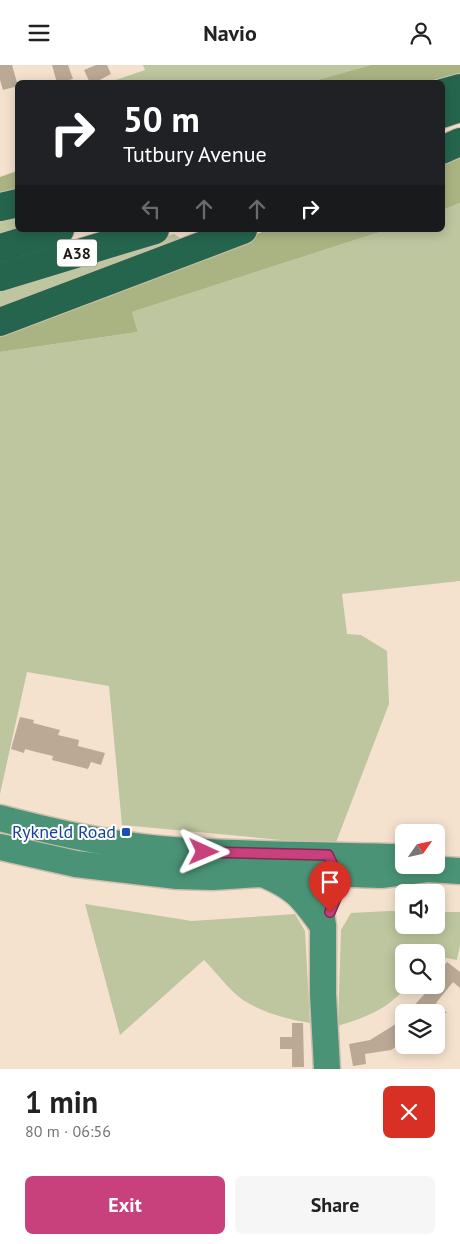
<!DOCTYPE html>
<meta charset="utf-8">
<style>
:root{--surface:#fff;--page:#f6f6f6;--text:#222;--muted:#767676;--accent:#c8407c}
body{margin:0;font-family:"PT Sans",sans-serif;background:var(--page);color:var(--text);height:100vh;display:flex;flex-direction:column;font-size:19px;white-space:nowrap}
*{box-sizing:border-box;margin:0}
p{font-size:16px;color:var(--muted)}
.icon{flex:none;width:28px;height:28px;fill:none;stroke:currentColor;stroke-width:2;stroke-linecap:round;stroke-linejoin:round}
.map{position:relative;height:1004px;overflow:hidden}
.sheet{display:flex;flex-direction:column;background:var(--surface);flex:1}
.sheet>*{flex:none}
.top-card{position:absolute;left:15px;top:15px;width:430px;height:152px;border-radius:8px;box-shadow:0 2px 12px #0003;background:#202124;color:#fff;overflow:hidden}
.needle{width:32px;rotate:56deg}
.fabs{position:absolute;left:395px;top:759px;display:grid;gap:10px}
.fabs a{display:grid;place-items:center;width:50px;height:50px;border-radius:8px;background:var(--surface);box-shadow:0 2px 12px #0003;font-size:25px}
.pin{position:absolute;display:grid;place-items:center;width:42px;height:42px;color:#fff;margin:-51px -21px;border-radius:50% 50% 50% 0;rotate:-45deg;box-shadow:0 0 5px #0007}
.pin .icon{rotate:45deg}
.me{position:absolute;width:55px;margin:-28px;rotate:91deg;stroke-linejoin:round;filter:drop-shadow(0 0 4px #0008)}
.turn{display:flex;align-items:center;gap:18px;height:105px;padding:0 25px;font-size:22px}
.turn .icon{width:65px;height:65px;stroke-width:2.5}
.turn b{display:block;font-size:35px;line-height:42px}
.lanes{display:flex;align-items:center;height:48px;padding:0 25px;background:#0003;justify-content:center;gap:25px;direction:ltr}
.lanes .off{opacity:.35}
.round{display:grid;place-items:center;flex:none;width:52px;height:52px;border-radius:8px;background:var(--page)}
.overview{display:flex;align-items:center;justify-content:space-between;height:85px;padding:0 25px}
h1{font-size:30px;font-weight:800;line-height:38px}
.button{display:flex;gap:10px;margin-top:auto;padding:10px 25px}
.button a{flex:1;height:58px;border-radius:8px;background:var(--accent);color:#fff;font-size:20px;font-weight:800;line-height:58px;text-align:center}
.button a+a{background:var(--page);color:var(--text)}
header{display:flex;justify-content:space-between;align-items:center;height:65px;padding:0 25px;background:var(--surface);font-size:22px;font-weight:800}
.map>svg:first-child{display:block}
.green{fill:#bdc69e}
.forest{fill:#aab483}
.building{fill:#bba996}
.lines{fill:none;stroke-linecap:round;stroke-linejoin:round}
.secondary-casing{stroke:#cfbeac;stroke-width:29}
.highway-casing{stroke:#cfbeac;stroke-width:30}
.secondary{stroke:#4a9376;stroke-width:26}
.highway{stroke:#25654e;stroke-width:28}
.route-casing{stroke:#822a51;stroke-width:12}
.route{stroke:#c8407c;stroke-width:9}
.transit-dot{fill:#1a4fb4;stroke:#fff;stroke-width:2}
.labels{text-anchor:middle;stroke-width:4;stroke-linejoin:round;paint-order:stroke}
.shield{fill:#fff;stroke:#635e59;stroke-width:1}
.shield-label{font-size:16px;font-weight:bold;fill:#201912}
.transit-label{font-size:18px;fill:#164399;stroke:#fff;text-anchor:end}
</style>
<header><svg class="icon" aria-label="menu" viewBox="0 0 24 24"><path d="M4 6h16M4 12h16M4 18h16"/></svg>Navio<svg class="icon" aria-label="person" viewBox="0 0 24 24"><circle cx="12" cy="8" r="4"/><path d="M4 21q1-7 8-7t8 7"/></svg></header>
<div class="map">
<svg width="460" height="1004" viewBox="0 0 460 1004">
<rect width="100%" height="100%" fill="#f5e2ce"/>
<g class="green">
<path d="M143,0H371L310,17L107,18L145,5Z"/>
<path d="M460,138V516L342,529L347,569L361,570L387,586L389,639L335,780L122,760L109,621L27,607L0,729V287L138,267L132,247L386,165H442L443,145Z"/>
<path d="M17,147L18,165L0,174V151Z"/>
<path d="M174,169L182,174L0,245V224Z"/>
<path d="M85,839L192,856L295,849L305,866L310,958C286,954 263,948 243,935C228,924 217,908 204,895L120,970Z"/>
<path d="M389,846H404V860H436V847H460V880L457,895L436,891V888H404V920H408C389,944 366,952 338,961L341,865L351,848Z"/>
</g>
<g class="forest">
<path d="M371,0H460V8L426,17H310Z"/>
<path d="M460,93V138L443,145L442,99Z"/>
<path d="M17,106V126L0,130V112Z"/>
<path d="M267,165H386L132,247L138,267L0,287V267L93,236Z"/>
</g>
<g class="building">
<path d="M0,0H12L18,21L3,25L0,15Z"/>
<path d="M52,0H68L73,14L57,18Z"/>
<path d="M96,0H107L111,9L94,18H90L84,5Z"/>
<path d="M20,652L34,655L33,658L60,665L58,670L79,675L78,681L105,688L101,700L91,697L88,704L52,695L53,691L36,687L25,684L24,688L11,684Z"/>
<path d="M447,897L460,907V923L453,917L436,938L447,948H407L433,920H436V911Z"/>
<path d="M404,954V977L391,985L365,989L366,999L353,1001L349,979L370,975Z"/>
<path d="M292,958H303L304,1002H292V984H280V972H292Z"/>
</g>
<g class="lines">
<defs>
<g id="secondary">
<path d="M0,753C61,769 124,783 187,786C257,790 327,790 397,792L404,795"/>
<path d="M0,782L76,799L177,811L213,812L294,807L381,810L427,804L460,806"/>
<path d="M326,793L319,808V827L323,862V929L327,1004"/>
<path d="M265,810C298,824 303,834 323,861"/>
</g>
<g id="highway">
<path d="M442,28L460,23"/>
<path d="M442,49L460,43"/>
<path d="M442,85L460,77"/>
<path d="M0,142L18,138"/>
<path d="M0,183L60,165"/>
<path d="M0,212L155,165"/>
<path d="M0,257L243,165"/>
</g>
</defs>
<use href="#secondary" class="secondary-casing"/>
<use href="#highway" class="highway-casing"/>
<use href="#secondary" class="secondary"/>
<use href="#highway" class="highway"/>
</g>
<g class="lines">
<defs>
<path id="route" d="M204,787L328,790L337,809L336,833L330,847"/>
</defs>
<use href="#route" class="route-casing"/>
<use href="#route" class="route"/>
</g>
<rect class="transit-dot" x="121" y="762" width="10" height="10" rx="2.5"/>
<g class="labels">
<rect class="shield" x="57" y="174.5" width="40" height="27" rx="4"/>
<g class="shield-label">
<text x="77" y="194">A38</text>
</g>
<g class="transit-label">
<text x="116" y="773">Rykneld Road</text>
</g>
</g>
</svg>
<div class="fabs">
<a><svg class="needle" viewBox="-14 -14 28 28"><path d="M0-13l5 13h-10z" fill="#e53935"/><path d="M0 13l5-13h-10z" fill="#767676"/></svg></a>
<a><svg class="icon" aria-label="sound" viewBox="0 0 24 24"><path d="M4 9h4l5-4v14l-5-4H4zM17 9q2 3 0 6"/></svg></a>
<a><svg class="icon" aria-label="search" viewBox="0 0 24 24"><circle cx="10" cy="10" r="6"/><path d="M15 15l6 6"/></svg></a>
<a><svg class="icon" aria-label="layers" viewBox="0 0 24 24"><path d="M12 4l9 5-9 5-9-5zM3 14l9 5 9-5"/></svg></a>
</div>
<div class="pin" style="left:330px;top:847px;background:#d93025"><svg class="icon" aria-label="arrive" viewBox="0 0 24 24"><path d="M6 21V4h12l-3 4 3 4H6"/></svg></div>
<svg class="me" style="left:204px;top:787px" viewBox="-20 -20 40 40"><path d="M0-17L14 15 0 8-14 15z" fill="#c8407c" stroke="#fff" stroke-width="4"/></svg>
<div class="top-card">
<div class="turn"><svg class="icon" aria-label="right" viewBox="0 0 24 24"><path d="M7 20v-9h11M14 6l5 5-5 5"/></svg><div><b>50 m</b>Tutbury Avenue</div></div>
<div class="lanes"><svg class="icon off" aria-label="left" viewBox="0 0 24 24"><path d="M17 20v-9H6M10 6l-5 5 5 5"/></svg><svg class="icon off" aria-label="ahead" viewBox="0 0 24 24"><path d="M12 20V5M6 11l6-6 6 6"/></svg><svg class="icon off" aria-label="ahead" viewBox="0 0 24 24"><path d="M12 20V5M6 11l6-6 6 6"/></svg><svg class="icon" aria-label="right" viewBox="0 0 24 24"><path d="M7 20v-9h11M14 6l5 5-5 5"/></svg></div>
</div>
</div>
<section class="sheet">
<div class="overview"><div><h1>1 min</h1><p>80 m · 06:56</p></div><a class="round" style="background:#d93025;color:#fff"><svg class="icon" aria-label="close" viewBox="0 0 24 24"><path d="M6 6l12 12M18 6L6 18"/></svg></a></div>
<div class="button"><a>Exit</a><a>Share</a></div>
</section>
